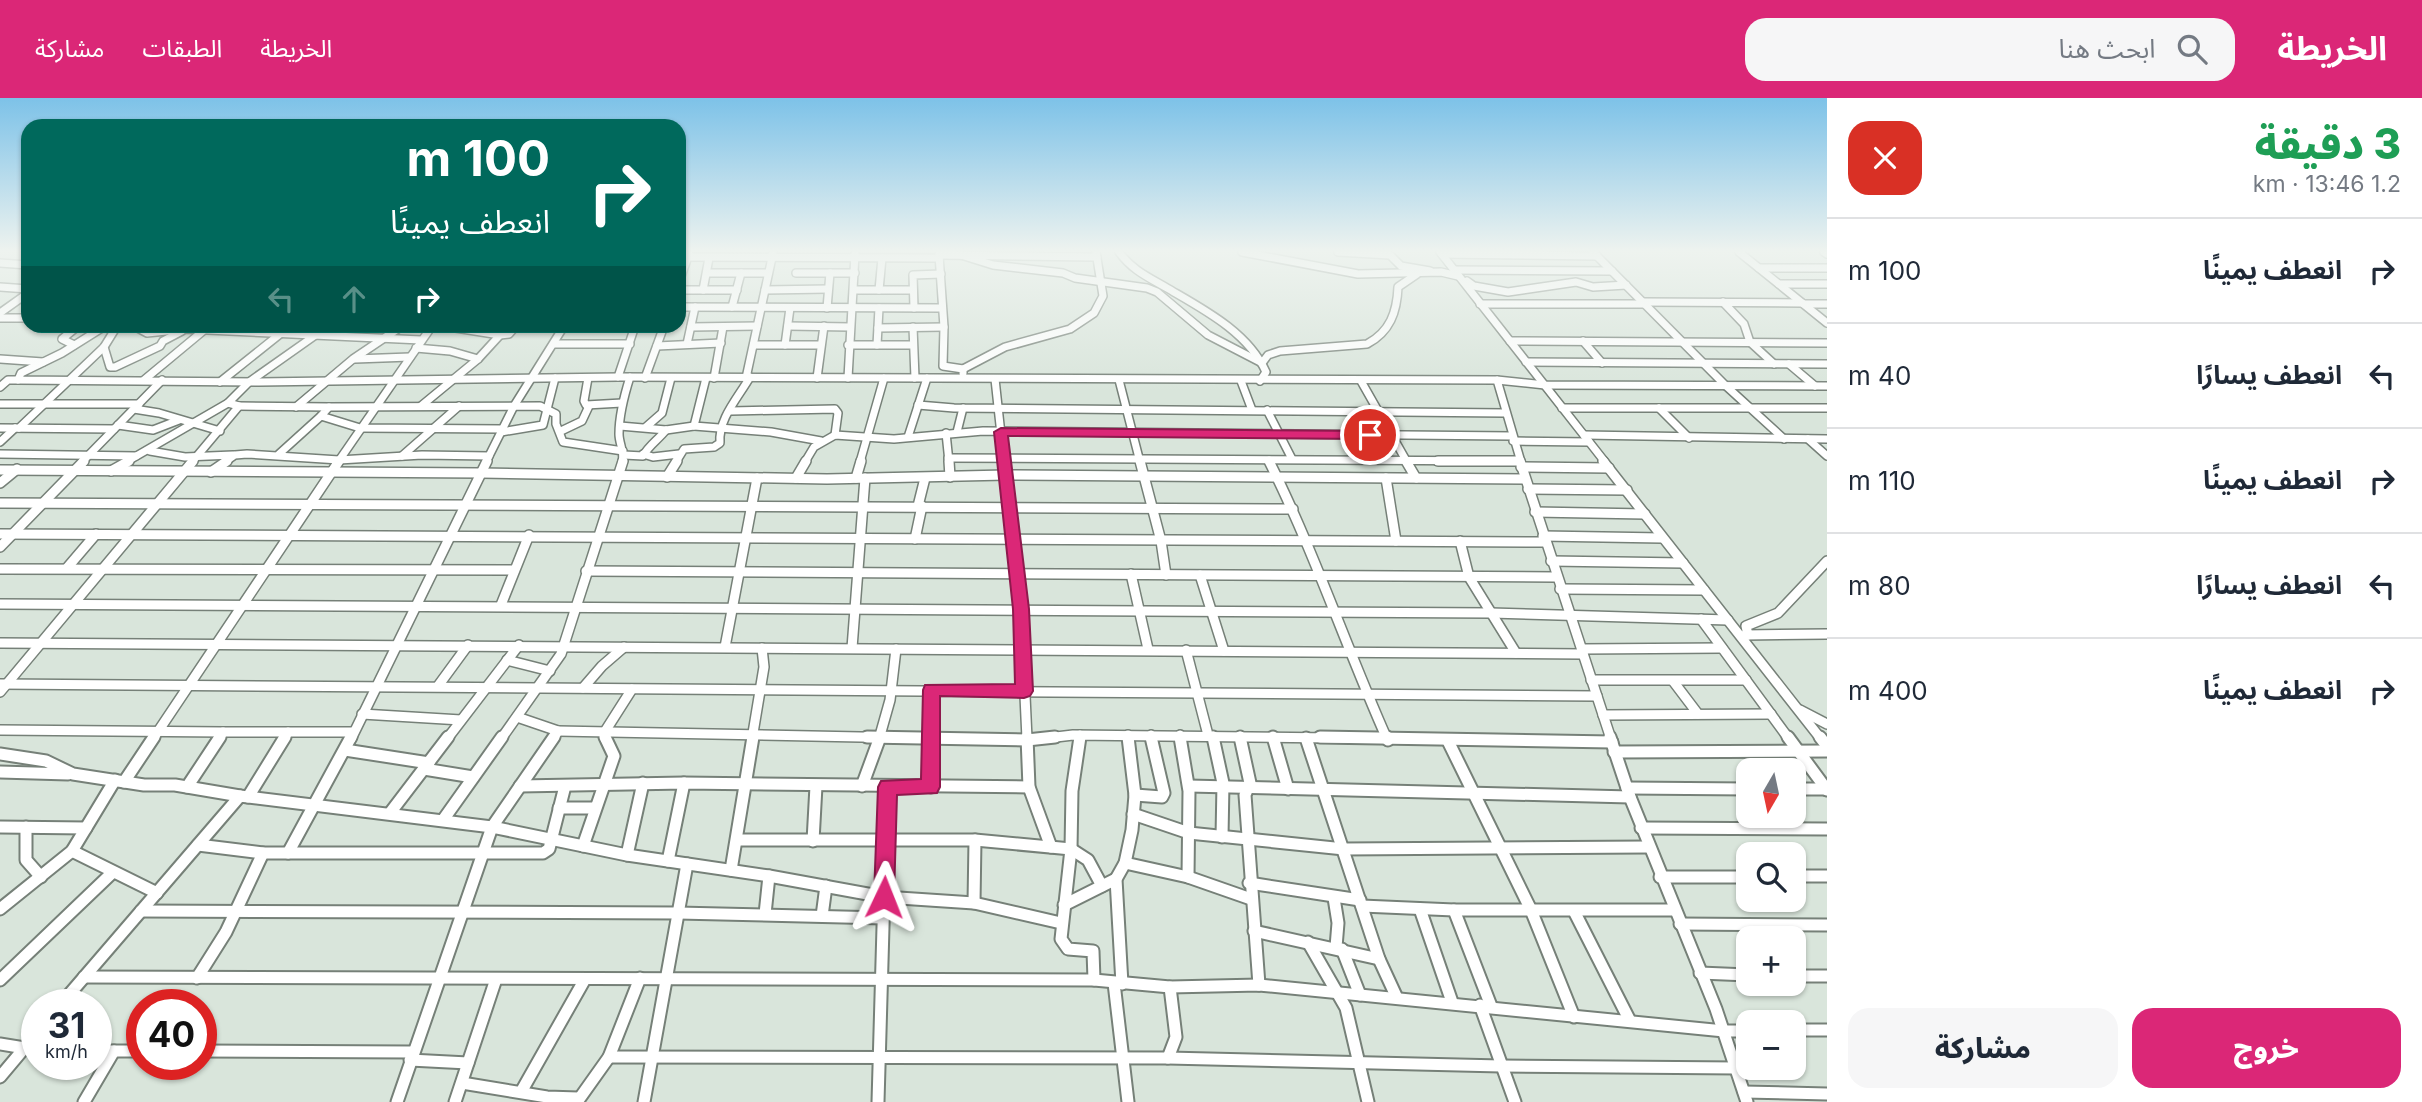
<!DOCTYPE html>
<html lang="ar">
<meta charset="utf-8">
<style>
:root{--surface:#fff;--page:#f6f6f7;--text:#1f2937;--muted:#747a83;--line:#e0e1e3;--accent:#db2777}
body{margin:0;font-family:Inter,"Noto Sans Arabic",sans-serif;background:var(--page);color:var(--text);direction:rtl;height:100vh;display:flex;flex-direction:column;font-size:26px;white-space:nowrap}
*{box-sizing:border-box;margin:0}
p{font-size:23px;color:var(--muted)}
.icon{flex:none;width:38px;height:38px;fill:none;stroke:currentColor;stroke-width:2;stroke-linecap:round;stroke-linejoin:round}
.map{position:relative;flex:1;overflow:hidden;direction:ltr}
.sheet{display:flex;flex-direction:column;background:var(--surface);width:595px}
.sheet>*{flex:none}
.hud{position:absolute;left:21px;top:21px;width:665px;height:214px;border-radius:21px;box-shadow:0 2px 5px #0004;direction:rtl;background:#00695c;color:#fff;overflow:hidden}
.needle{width:46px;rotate:189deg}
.buttons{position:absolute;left:1736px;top:660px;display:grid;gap:14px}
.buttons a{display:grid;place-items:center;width:70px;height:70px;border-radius:14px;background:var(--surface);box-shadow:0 2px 5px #0004;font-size:35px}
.speed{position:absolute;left:21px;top:891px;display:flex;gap:14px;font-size:35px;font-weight:700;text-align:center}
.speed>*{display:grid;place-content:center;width:91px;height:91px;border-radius:50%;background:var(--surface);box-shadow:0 2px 5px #0004;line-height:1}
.speed small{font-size:18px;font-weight:400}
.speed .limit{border:10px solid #d22;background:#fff;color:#111}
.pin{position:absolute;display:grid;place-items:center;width:60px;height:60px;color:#fff;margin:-30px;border:4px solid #fff;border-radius:50%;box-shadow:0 2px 7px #0007}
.me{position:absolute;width:77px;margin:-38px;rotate:2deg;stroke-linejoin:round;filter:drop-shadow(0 0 5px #0008)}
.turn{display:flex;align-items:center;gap:24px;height:147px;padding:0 21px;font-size:32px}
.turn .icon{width:91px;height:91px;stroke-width:2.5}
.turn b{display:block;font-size:49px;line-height:60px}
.lanes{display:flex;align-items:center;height:66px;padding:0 21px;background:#0003;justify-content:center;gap:35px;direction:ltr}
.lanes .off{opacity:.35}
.round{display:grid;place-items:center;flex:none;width:74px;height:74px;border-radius:21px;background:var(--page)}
.overview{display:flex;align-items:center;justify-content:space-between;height:119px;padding:0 21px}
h1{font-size:42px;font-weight:800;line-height:52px;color:#1e9e55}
.button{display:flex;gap:14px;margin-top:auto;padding:14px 21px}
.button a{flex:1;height:80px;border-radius:21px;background:var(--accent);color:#fff;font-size:28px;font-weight:800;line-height:80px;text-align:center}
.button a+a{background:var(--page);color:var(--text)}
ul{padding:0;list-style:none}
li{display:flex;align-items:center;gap:21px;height:105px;padding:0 21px;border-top:2px solid var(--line)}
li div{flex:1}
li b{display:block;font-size:26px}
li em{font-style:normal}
header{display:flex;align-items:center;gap:42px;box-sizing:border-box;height:98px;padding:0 35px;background:var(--accent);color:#fff}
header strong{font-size:33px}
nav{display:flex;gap:38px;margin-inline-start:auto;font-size:24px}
.search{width:490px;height:63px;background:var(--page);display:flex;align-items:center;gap:18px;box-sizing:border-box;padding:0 24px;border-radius:21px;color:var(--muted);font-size:26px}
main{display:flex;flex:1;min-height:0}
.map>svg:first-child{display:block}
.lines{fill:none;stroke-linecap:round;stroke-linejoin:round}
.minor-far2-casing{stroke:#768078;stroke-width:10}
.minor-far1-casing{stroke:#768078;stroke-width:12}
.minor-casing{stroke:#768078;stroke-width:15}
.minor-far2{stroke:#fff;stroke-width:7}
.minor-far1{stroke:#fff;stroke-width:9}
.minor{stroke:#fff;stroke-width:11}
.route{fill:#db2777;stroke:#8e194d;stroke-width:2}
</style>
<header>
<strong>الخريطة</strong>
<div class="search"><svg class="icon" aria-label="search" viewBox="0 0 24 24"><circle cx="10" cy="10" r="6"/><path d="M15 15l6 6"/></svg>ابحث هنا</div>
<nav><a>الخريطة</a><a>الطبقات</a><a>مشاركة</a></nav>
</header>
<main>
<section class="sheet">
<div class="overview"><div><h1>3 دقيقة</h1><p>1.2 km · 13:46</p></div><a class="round" style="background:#d93025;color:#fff"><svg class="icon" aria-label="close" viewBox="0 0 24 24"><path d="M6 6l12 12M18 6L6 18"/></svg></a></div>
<ul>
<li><svg class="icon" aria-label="right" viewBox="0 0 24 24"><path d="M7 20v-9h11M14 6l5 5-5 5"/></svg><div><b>انعطف يمينًا</b></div><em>100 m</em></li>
<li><svg class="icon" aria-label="left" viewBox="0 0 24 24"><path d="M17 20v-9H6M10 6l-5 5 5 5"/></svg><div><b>انعطف يسارًا</b></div><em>40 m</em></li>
<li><svg class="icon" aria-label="right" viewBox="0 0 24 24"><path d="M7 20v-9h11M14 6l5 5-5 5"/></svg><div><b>انعطف يمينًا</b></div><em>110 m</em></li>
<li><svg class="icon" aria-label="left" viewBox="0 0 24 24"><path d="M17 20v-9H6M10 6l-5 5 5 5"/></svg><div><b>انعطف يسارًا</b></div><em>80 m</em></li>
<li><svg class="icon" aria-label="right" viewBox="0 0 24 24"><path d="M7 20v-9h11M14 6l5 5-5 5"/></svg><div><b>انعطف يمينًا</b></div><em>400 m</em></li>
</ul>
<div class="button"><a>خروج</a><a>مشاركة</a></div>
</section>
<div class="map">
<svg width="1827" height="1004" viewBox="0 0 1827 1004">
<rect width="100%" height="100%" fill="#d9e5db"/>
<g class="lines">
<defs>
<g id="minor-far2">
<path d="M1119,154C1132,172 1148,179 1167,190C1203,211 1248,234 1266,274L1260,283"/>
<path d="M1242,154L1358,176L1441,174L1458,178"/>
<path d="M1338,154L1390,157L1401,168L1430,173"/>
<path d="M1440,154L1605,364"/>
<path d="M1593,154L1725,287L1784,341"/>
<path d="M1739,154L1827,225"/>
<path d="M1824,154L1827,156"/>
<path d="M1442,156L1597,158"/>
<path d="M939,157L1097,159"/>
<path d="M939,157L944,229L943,268L963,271V275"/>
<path d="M961,157L993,167L1063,175L1075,180L1147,190L1157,194L1208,237L1262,265L1268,257L1280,253L1367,246C1390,234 1397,214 1398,189L1417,176"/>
<path d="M679,159L939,160"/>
<path d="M0,165L28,167"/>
<path d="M1759,170H1827"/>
<path d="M1454,172L1612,173"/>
<path d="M708,175H768"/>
<path d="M796,175H855"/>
<path d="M1467,183L1474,188L1508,194L1576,184L1593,189L1626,187"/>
<path d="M679,184L689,156"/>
<path d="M1779,186H1827"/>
<path d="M0,189L28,191"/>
<path d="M679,192H737"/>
<path d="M703,192L709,160"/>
<path d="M765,192L828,191"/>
<path d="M854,192H913"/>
<path d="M879,192L882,160"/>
<path d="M1644,204L1802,205"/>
<path d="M1723,204L1744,226L1750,244L1774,266"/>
<path d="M1480,206H1646"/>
<path d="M1804,206H1827"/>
<path d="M679,209L942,210"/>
<path d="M732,209L741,175"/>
<path d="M827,210L830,175"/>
<path d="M914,210L913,177L941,176"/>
<path d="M0,215L28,195"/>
<path d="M0,220H28"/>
<path d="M105,228L62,255L21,275L18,282L259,284L618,279L1497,282L1545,287L1827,288"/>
<path d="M134,228L147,235L186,231L421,242"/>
<path d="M443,228L500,237L509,236L516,228"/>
<path d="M788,228L850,229"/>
<path d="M691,229L757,228"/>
<path d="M913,229L915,280"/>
<path d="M600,230L653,228"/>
<path d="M878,230L944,229"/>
<path d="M335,237L348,228"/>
<path d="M1510,243L1827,245"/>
<path d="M1583,243L1602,265"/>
<path d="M555,246H630"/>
<path d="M687,246L695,209"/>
<path d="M74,247L62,241L78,228"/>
<path d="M754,247H820"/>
<path d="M785,247L790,210"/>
<path d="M848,247H913"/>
<path d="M877,247L879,210"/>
<path d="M657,248L721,245"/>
<path d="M104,249L110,269H115L160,248L163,243L182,233"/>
<path d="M416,250L450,253L478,261"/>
<path d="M0,261L43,264"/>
<path d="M355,261L410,259"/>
<path d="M1526,264L1827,266"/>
<path d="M1789,266L1815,288"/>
<path d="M963,271L1005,249L1070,231L1094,215L1103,198L1096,154"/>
<path d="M618,279L635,228"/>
<path d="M588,280L584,303L586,307L622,305"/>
<path d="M645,280L664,228"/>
<path d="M706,280L694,328L771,334L821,343"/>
<path d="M714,280L723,229"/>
<path d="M746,280L773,155"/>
<path d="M817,280L824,228"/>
<path d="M848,280L855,156"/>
<path d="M995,281L1004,364"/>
<path d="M144,282L203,233"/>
<path d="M1119,282L1140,364"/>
<path d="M1497,282L1521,364"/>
<path d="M1241,283L1252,312"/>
<path d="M1361,283L1407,364"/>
<path d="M220,284L290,228"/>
<path d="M0,289L8,282H18"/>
<path d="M0,306H139"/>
<path d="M918,307L954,310L1505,315"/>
<path d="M239,308L329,309L321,318L360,330L502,331"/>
<path d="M421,308L478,261L500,237"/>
<path d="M296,309L353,261L402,228"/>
<path d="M329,309L540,308L556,316V326L563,344L623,353"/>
<path d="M1562,310H1827"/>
<path d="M1659,310L1689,340"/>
<path d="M134,311L159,315L220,333"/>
<path d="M1267,312L1292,361"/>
<path d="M731,313L835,311L838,315L835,337"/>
<path d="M118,327L153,332L179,322"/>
<path d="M620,328L666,332L694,328"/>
<path d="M646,329L662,315L671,280"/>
<path d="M0,330L114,331"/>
<path d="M19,330L104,249L117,228"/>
<path d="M561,333L582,323L589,308"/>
<path d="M501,334L543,327L555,280"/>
<path d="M957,334L963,310"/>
<path d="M946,335L949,364"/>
<path d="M1584,337L1827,341"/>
<path d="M908,339L927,280"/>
<path d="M1808,341L1827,358"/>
<path d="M1513,343L1589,344"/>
<path d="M0,344L15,330"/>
<path d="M150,353L185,359L233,357"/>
<path d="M0,356L136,358"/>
<path d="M279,356L321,318"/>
<path d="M643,356L653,359L679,356"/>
<path d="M624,357L643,358C649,347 658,342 666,332"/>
<path d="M402,358L459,308"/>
<path d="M948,360L1519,363"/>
<path d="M82,364L162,282"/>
<path d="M126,364L228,305L249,284L317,236"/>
<path d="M192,364L239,308L228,305"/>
<path d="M225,364L235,357L247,356L339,362L422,357L489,358"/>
<path d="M338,364L432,228"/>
<path d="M486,364L514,308L564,228"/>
<path d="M622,364C625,354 619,346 619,336C619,316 624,298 630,279"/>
<path d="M676,364L684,351L714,349L720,345C718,321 738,300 750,279"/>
<path d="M805,364L814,349L835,337L894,341L983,333L1512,338"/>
<path d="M860,364L884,280"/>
</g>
<g id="minor-far1">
<path d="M949,363L950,379"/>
<path d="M1004,363L1021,511L1027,641"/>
<path d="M1140,363L1161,443L1166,477"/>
<path d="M1269,363C1314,453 1346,549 1387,641"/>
<path d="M1406,363L1416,380"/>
<path d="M1438,363H1519"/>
<path d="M1520,363L1611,641"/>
<path d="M1603,363L1821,641"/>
<path d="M1521,369L1609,370"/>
<path d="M0,372L481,375L827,381L1006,377L1525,381"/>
<path d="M111,373L129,363"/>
<path d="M211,374L227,363"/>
<path d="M667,379L677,363"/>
<path d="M796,380L806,363"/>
<path d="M856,380L861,363"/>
<path d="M1386,380L1396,443"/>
<path d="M0,385L17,371"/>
<path d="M1528,391L1627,392"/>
<path d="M0,405L1293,411"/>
<path d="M918,408L925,380"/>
<path d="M1535,414L1645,416"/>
<path d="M0,436L1545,444"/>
<path d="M1543,438L1662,440"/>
<path d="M915,441L922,408"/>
<path d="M1460,443L1469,479L1516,555"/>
<path d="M0,449L84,363"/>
<path d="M1551,463L1683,465"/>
<path d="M67,470L96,436"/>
<path d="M0,471L514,472"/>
<path d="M586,473L1556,479"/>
<path d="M1131,476L1148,551"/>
<path d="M1200,477L1224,553"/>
<path d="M1560,491L1704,492"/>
<path d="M0,506L1491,515L1728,522"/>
<path d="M501,507L529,437"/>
<path d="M1701,521L1789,641"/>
<path d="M1745,537L1827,536"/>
<path d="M1748,537L1746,528L1778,515L1827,463"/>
<path d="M0,545L1583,556"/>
<path d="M725,549L757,380"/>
<path d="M852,550L865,380"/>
<path d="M1582,551L1722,550"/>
<path d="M1186,552L1208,637"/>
<path d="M507,562L550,573"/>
<path d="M1591,582H1746"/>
<path d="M1673,583L1698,616"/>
<path d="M0,586L1597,598"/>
<path d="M438,588L468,547"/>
<path d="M583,590L602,568L624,549"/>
<path d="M931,592V641"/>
<path d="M0,594L193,363"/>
<path d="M1800,612L1827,626"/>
<path d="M362,616L461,622"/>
<path d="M1603,617L1771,616"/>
<path d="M517,619L558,633L553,641"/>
<path d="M0,632L223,634L219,641"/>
<path d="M558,633L959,641"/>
<path d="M223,634H353"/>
<path d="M1128,637V641"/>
<path d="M1151,637L1152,641"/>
<path d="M1180,637L1181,641"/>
<path d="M1213,638L1214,641"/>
<path d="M1240,638L1241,641"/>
<path d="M153,641L339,363"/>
<path d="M284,641L288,634"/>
<path d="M351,641L487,363"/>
<path d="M447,641L519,547"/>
<path d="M501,641L561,556L623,363"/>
<path d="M605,641L604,635L632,591"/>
<path d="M752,641L764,569L762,550"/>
<path d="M879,641L890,602L896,551"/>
<path d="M1039,641L1073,637L1421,641"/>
<path d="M1079,641L1080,637"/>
</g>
<g id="minor">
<path d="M867,639L1027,642L1055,639"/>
<path d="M931,639V689"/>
<path d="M1027,639L1029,689L1051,749"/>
<path d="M1080,639L1072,693L1071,751L1061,841L1068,851L1093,853L1094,882"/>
<path d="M1180,639L1189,693L1188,779"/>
<path d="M1213,639L1223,685L1222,739"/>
<path d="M1240,639L1250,685L1245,697L1259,887"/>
<path d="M1273,639L1288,691"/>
<path d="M1320,639L1612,644"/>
<path d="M1387,639L1388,642"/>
<path d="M1610,639L1630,699L1716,911L1747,1004"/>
<path d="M1788,639L1827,692"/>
<path d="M1820,639L1827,648"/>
<path d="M1306,640L1379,861L1397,900"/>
<path d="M1448,643L1531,812L1574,919"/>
<path d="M345,652L429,665"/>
<path d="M1614,654L1827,653"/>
<path d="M0,656L46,663L73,676L144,687H175L240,698"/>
<path d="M424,671L473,679"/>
<path d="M0,674L68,676"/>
<path d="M124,684L154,639"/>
<path d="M520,688L684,685L1029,689"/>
<path d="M862,688L880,639"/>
<path d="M1189,688L1630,699"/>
<path d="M187,689L220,639"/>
<path d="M1627,690L1748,691"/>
<path d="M1794,691H1827"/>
<path d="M1135,697L1162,699L1164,695L1151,639"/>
<path d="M248,699L285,639"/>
<path d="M559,710H595"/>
<path d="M390,715L448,639"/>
<path d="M1133,716L1189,735L1344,751L1648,749"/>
<path d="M443,722L502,639"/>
<path d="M0,729L86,730"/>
<path d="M26,729V762L41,779"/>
<path d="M1641,730L1827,731"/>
<path d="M737,742H975L1071,751L1088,762L1102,788"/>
<path d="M813,743L816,688"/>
<path d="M198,747L263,755H543L549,751L565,688"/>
<path d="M583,748L614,658L605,639"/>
<path d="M72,753L157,795"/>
<path d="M288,755L351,639"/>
<path d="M627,757L643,685"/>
<path d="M668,763L684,685"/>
<path d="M1125,765L1188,779L1251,801"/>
<path d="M731,772L753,639"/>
<path d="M1794,778H1827"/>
<path d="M1660,779H1748"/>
<path d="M1249,785L1360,802"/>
<path d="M1334,800L1338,825L1336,849"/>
<path d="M974,805L975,742"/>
<path d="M1064,807L1116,781"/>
<path d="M1362,808L1454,812H1674"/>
<path d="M0,811L72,753L115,682"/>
<path d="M1420,811L1452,904"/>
<path d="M1454,812L1491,908"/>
<path d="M141,813L678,815L883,820"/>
<path d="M1574,813L1630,923"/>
<path d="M765,816L769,778"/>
<path d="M822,818L826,788"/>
<path d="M1680,826L1827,827"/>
<path d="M1254,833L1379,861"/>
<path d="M1308,844L1346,910L1368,1004"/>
<path d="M1342,851L1360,897"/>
<path d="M1700,875L1748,877"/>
<path d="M1794,878H1827"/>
<path d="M84,879L1094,882L1170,889L1259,887L1724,933H1748"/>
<path d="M197,880L226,834L263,755"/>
<path d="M0,882L112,775"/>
<path d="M1114,885L1128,1004"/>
<path d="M1122,886L1116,781L1125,765L1132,732L1135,697L1128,639"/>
<path d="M61,906L240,698L492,729L627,757L769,778L884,799L974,805L1061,825"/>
<path d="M1480,907L1515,1004"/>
<path d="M1794,932H1827"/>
<path d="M0,946L37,952"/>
<path d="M96,953H142"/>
<path d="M201,953L412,954"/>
<path d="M609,959L1168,960L1501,968L1737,970"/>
<path d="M1168,960L1176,939L1170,889"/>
<path d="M410,962L468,965"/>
<path d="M0,979L37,935"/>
<path d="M462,985L547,999L578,1000"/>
<path d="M521,994L585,881"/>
<path d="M1744,994L1827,996"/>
<path d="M84,1004L114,953"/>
<path d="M397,1004L492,729L554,639"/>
<path d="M455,1004L496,881"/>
<path d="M577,1004L609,959L640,880"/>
<path d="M644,1004L687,766"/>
<path d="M878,1004L887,689"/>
</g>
</defs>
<use href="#minor-far2" class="minor-far2-casing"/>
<use href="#minor-far1" class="minor-far1-casing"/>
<use href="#minor" class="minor-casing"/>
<use href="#minor-far2" class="minor-far2"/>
<use href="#minor-far1" class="minor-far1"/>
<use href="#minor" class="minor"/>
</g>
<linearGradient id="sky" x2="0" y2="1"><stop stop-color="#7dc2e8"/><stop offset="0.52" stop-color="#eef3ef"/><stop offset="1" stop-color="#eef3ef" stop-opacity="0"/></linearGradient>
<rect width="1827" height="294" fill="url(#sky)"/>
<path class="route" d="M1001,330L1370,333L1377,337L1370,341L1008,338L1029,511L1033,593L1030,598L1024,600L940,598V689L937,695L897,697L894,799L891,805L884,808L877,805L874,799L878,689L881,683L921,681L923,592L925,587L1015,586L1013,511L994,334Z"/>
</svg>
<div class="buttons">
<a><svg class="needle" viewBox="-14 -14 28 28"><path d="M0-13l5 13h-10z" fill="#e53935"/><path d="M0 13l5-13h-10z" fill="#747a83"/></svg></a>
<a><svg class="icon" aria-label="search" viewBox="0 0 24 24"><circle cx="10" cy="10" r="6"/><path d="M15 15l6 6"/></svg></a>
<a>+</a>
<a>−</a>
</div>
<div class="speed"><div>31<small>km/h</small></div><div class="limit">40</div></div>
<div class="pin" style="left:1370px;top:337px;background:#d93025"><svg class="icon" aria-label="arrive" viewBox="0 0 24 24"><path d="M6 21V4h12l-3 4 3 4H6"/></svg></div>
<svg class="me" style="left:884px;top:799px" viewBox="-20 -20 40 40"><path d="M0-17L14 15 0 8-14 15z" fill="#db2777" stroke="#fff" stroke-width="4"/></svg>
<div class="hud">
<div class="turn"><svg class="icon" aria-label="right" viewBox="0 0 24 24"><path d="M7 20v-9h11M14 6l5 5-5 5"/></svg><div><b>100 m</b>انعطف يمينًا</div></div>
<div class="lanes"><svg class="icon off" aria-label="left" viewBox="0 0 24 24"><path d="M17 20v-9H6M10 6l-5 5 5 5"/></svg><svg class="icon off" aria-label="ahead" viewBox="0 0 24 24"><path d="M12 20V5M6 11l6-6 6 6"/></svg><svg class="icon" aria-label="right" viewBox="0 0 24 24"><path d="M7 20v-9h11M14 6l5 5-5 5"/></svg></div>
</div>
</div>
</main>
